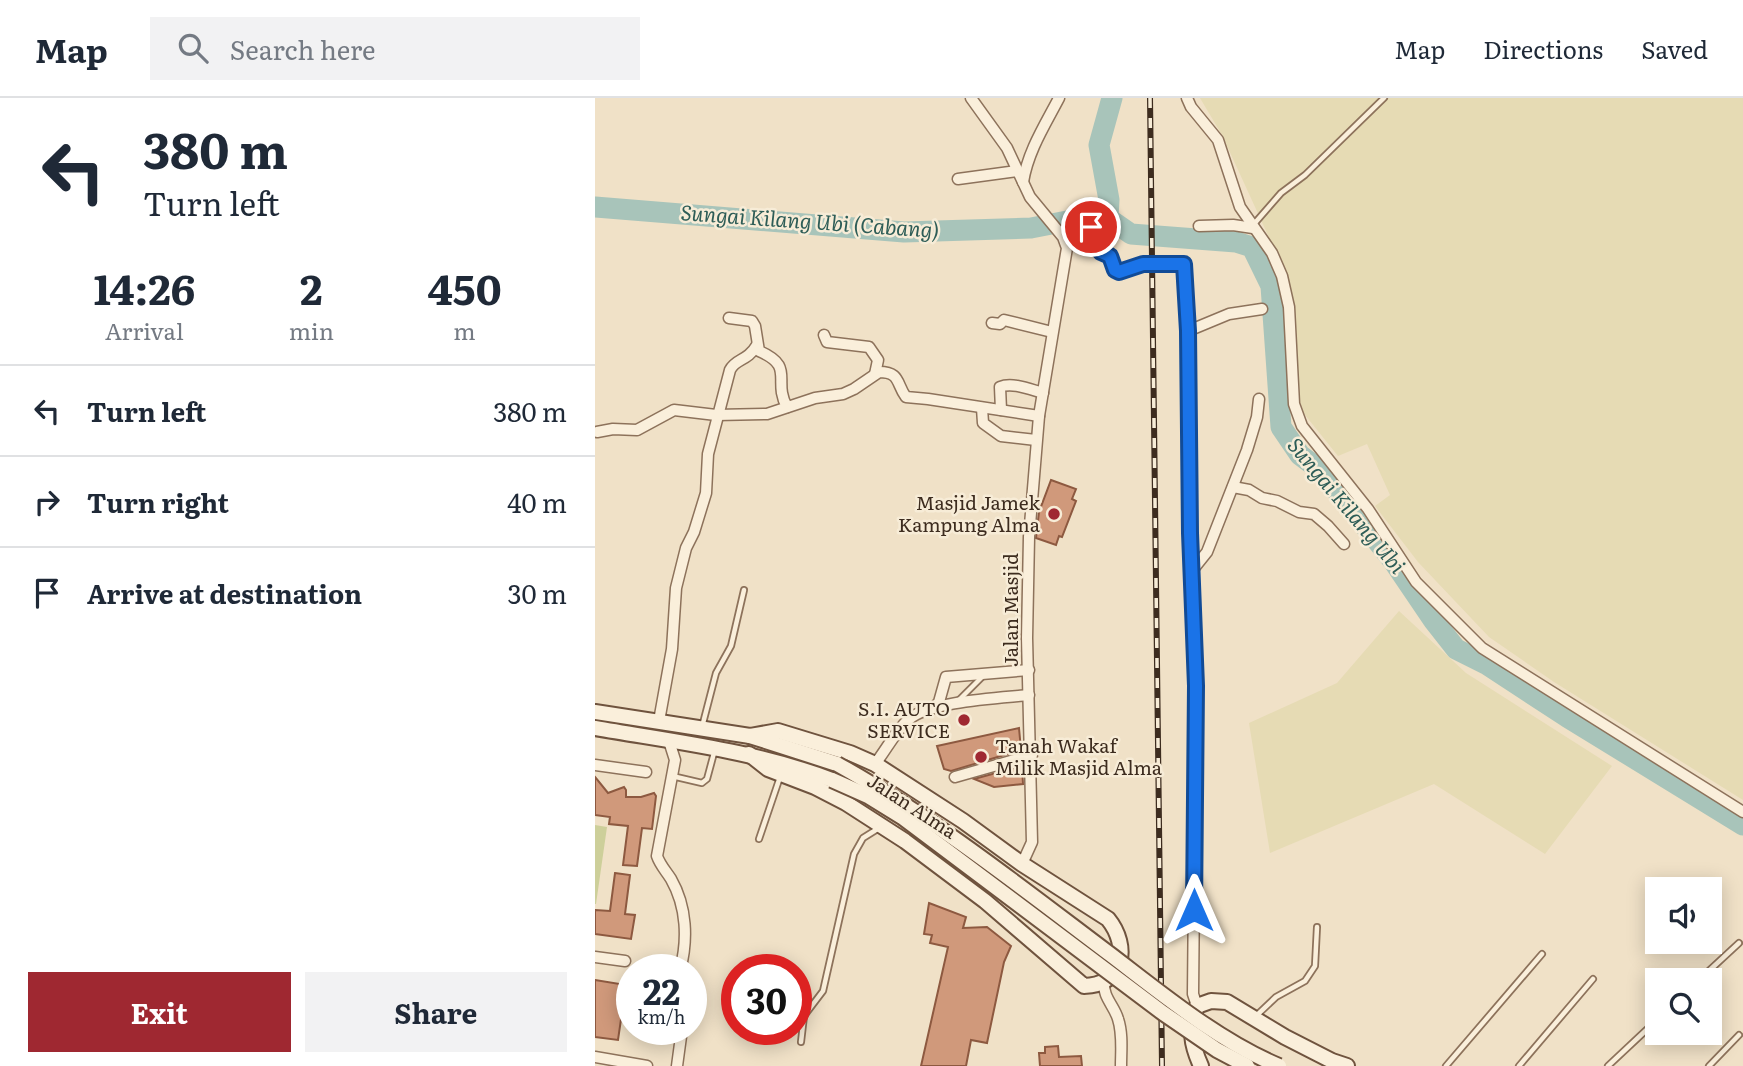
<!DOCTYPE html>
<style>
:root{--surface:#fff;--page:#f2f2f3;--text:#1f2937;--muted:#747a83;--line:#e0e1e3;--accent:#9f2831}
body{margin:0;font-family:Literata,serif;background:var(--page);color:var(--text);height:100vh;display:flex;flex-direction:column;font-size:26px;white-space:nowrap}
*{box-sizing:border-box;margin:0}
p{font-size:23px;color:var(--muted)}
.icon{flex:none;width:38px;height:38px;fill:none;stroke:currentColor;stroke-width:2;stroke-linecap:round;stroke-linejoin:round}
.map{position:relative;flex:1;overflow:hidden}
.panel{display:flex;flex-direction:column;background:var(--surface);width:595px}
.panel>*{flex:none}
.banner{background:#fff;color:var(--text);overflow:hidden}
.tools{position:absolute;left:1050px;top:779px;display:grid;gap:14px}
.tools a{display:grid;place-items:center;width:77px;height:77px;border-radius:0px;background:var(--surface);box-shadow:0 4px 18px #0003;font-size:35px}
.speed{position:absolute;left:21px;top:856px;display:flex;gap:14px;font-size:35px;font-weight:700;text-align:center}
.speed>*{display:grid;place-content:center;width:91px;height:91px;border-radius:50%;background:var(--surface);box-shadow:0 4px 18px #0003;line-height:1}
.speed small{font-size:18px;font-weight:400}
.speed .limit{border:10px solid #d22;background:#fff;color:#111}
.pin{position:absolute;display:grid;place-items:center;width:60px;height:60px;color:#fff;margin:-30px;border:4px solid #fff;border-radius:50%;box-shadow:0 2px 7px #0007}
.me{position:absolute;width:77px;margin:-38px;rotate:0deg;stroke-linejoin:round;filter:drop-shadow(0 0 5px #0008)}
.turn{display:flex;align-items:center;gap:24px;height:147px;padding:0 28px;font-size:32px}
.turn .icon{width:91px;height:91px;stroke-width:2.5}
.turn b{display:block;font-size:49px;line-height:60px}
.eta{display:flex;justify-content:space-evenly;align-items:center;height:119px;text-align:center}
.eta b{font-size:42px;font-weight:700;line-height:49px}
.button{display:flex;gap:14px;margin-top:auto;padding:14px 28px}
.button a{flex:1;height:80px;border-radius:0px;background:var(--accent);color:#fff;font-size:28px;font-weight:700;line-height:80px;text-align:center}
.button a+a{background:var(--page);color:var(--text)}
ul{padding:0;list-style:none}
li{display:flex;align-items:center;gap:21px;height:91px;padding:0 28px;border-top:2px solid var(--line)}
li div{flex:1}
li b{display:block;font-size:26px}
li em{font-style:normal}
header{display:flex;align-items:center;gap:42px;box-sizing:border-box;height:98px;padding:0 35px;background:var(--surface);border-bottom:2px solid var(--line)}
header strong{font-size:33px}
nav{display:flex;gap:38px;margin-inline-start:auto;font-size:24px}
.search{width:490px;height:63px;background:var(--page);display:flex;align-items:center;gap:18px;box-sizing:border-box;padding:0 24px;border-radius:0px;color:var(--muted);font-size:26px}
main{display:flex;flex:1;min-height:0}
.map>svg:first-child{display:block}
.farmland{fill:#e6dbb4}
.green{fill:#cdcf9a}
.lines{fill:none;stroke-linecap:round;stroke-linejoin:round}
.river{stroke:#a8c4ba;stroke-width:21}
.building{fill:#d0997b;stroke:#8d5940;stroke-width:2}
.service-casing{stroke:#8d725b;stroke-width:8}
.minor-casing{stroke:#8d725b;stroke-width:13}
.secondary-casing{stroke:#6f533e;stroke-width:18}
.service{stroke:#faefdb;stroke-width:4.5}
.minor{stroke:#faefdb;stroke-width:10}
.secondary{stroke:#faefdb;stroke-width:14}
.rail-casing{stroke:#3d2c1f;stroke-width:6}
.rail{stroke:#f7ecd7;stroke-width:3.5;stroke-dasharray:10;stroke-linecap:butt}
.secondary-bridge-casing{stroke:#6f533e;stroke-width:18;stroke-linecap:butt}
.secondary-bridge{stroke:#faefdb;stroke-width:14}
.route-casing{stroke:#114b97;stroke-width:18}
.route{stroke:#1a73e8;stroke-width:12}
.poi-dot{fill:#9f2831;stroke:#f7ecd7;stroke-width:2.5}
.labels{text-anchor:middle;stroke-width:5;stroke-linejoin:round;paint-order:stroke}
.poi-label{font-size:19px;fill:#3d2c1f;stroke:#f7ecd7;text-anchor:end}
.street-label{font-size:19px;fill:#3d2c1f;stroke:#f7ecd7}
.water-label{font-size:21px;font-style:italic;fill:#2e5d57;stroke:#f7ecd7}
</style>
<header>
<strong>Map</strong>
<div class="search"><svg class="icon" aria-label="search" viewBox="0 0 24 24"><circle cx="10" cy="10" r="6"/><path d="M15 15l6 6"/></svg>Search here</div>
<nav><a>Map</a><a>Directions</a><a>Saved</a></nav>
</header>
<main>
<section class="panel">
<div class="banner">
<div class="turn"><svg class="icon" aria-label="left" viewBox="0 0 24 24"><path d="M17 20v-9H6M10 6l-5 5 5 5"/></svg><div><b>380 m</b>Turn left</div></div>
</div>
<div class="eta">
<div><b>14:26</b><p>Arrival</p></div>
<div><b>2</b><p>min</p></div>
<div><b>450</b><p>m</p></div>
</div>
<ul>
<li><svg class="icon" aria-label="left" viewBox="0 0 24 24"><path d="M17 20v-9H6M10 6l-5 5 5 5"/></svg><div><b>Turn left</b></div><em>380 m</em></li>
<li><svg class="icon" aria-label="right" viewBox="0 0 24 24"><path d="M7 20v-9h11M14 6l5 5-5 5"/></svg><div><b>Turn right</b></div><em>40 m</em></li>
<li><svg class="icon" aria-label="arrive" viewBox="0 0 24 24"><path d="M6 21V4h12l-3 4 3 4H6"/></svg><div><b>Arrive at destination</b></div><em>30 m</em></li>
</ul>
<div class="button"><a>Exit</a><a>Share</a></div>
</section>
<div class="map">
<svg width="1148" height="968" viewBox="0 0 1148 968">
<rect width="100%" height="100%" fill="#f0e1c7"/>
<g class="farmland">
<path d="M605,0H1148V702L959,584L894,539L823,464L780,408L795,397L772,346L743,358L706,312L688,170L627,37Z"/>
<path d="M804,513L871,575L1017,668L950,756L839,686L675,755L654,625L742,585Z"/>
</g>
<path class="green" d="M0,727L12,729L1,806H0Z"/>
<g class="lines">
<g class="river">
<path d="M517,0L504,47L514,102L513,120L536,136L641,144L657,149L676,188L686,329L705,357L725,372L799,464L839,523L861,551L891,566L972,619L1148,727"/>
<path d="M0,109L309,134L436,130L472,123L513,120"/>
</g>
</g>
<g class="building">
<path d="M456,382L481,391L477,401L481,403L467,439L464,438L461,447L441,440L444,414Z"/>
<path d="M424,630L426,652L356,673L349,671L342,648Z"/>
<path d="M427,668L428,686L399,689L379,681Z"/>
<path d="M0,679L13,695L29,689L31,692V699H46L59,695L61,698L57,731L47,730L42,768L28,767L33,728L14,726L15,719L0,717Z"/>
<path d="M20,775L35,777L30,816L40,817L36,841L0,836V812L15,813Z"/>
<path d="M334,805L371,819L368,830L392,829L416,848L409,864L392,945L376,942L371,968H326L353,849L335,845L337,837L329,836Z"/>
<path d="M0,882L31,887L23,942L0,939Z"/>
<path d="M463,948L464,959L486,958L487,968H445L444,955H450V949Z"/>
</g>
<g class="lines">
<defs>
<g id="service">
<path d="M659,126L686,95L710,77L789,0"/>
<path d="M365,601L388,578"/>
<path d="M107,629L121,575L136,548L149,492"/>
<path d="M77,678L107,685L112,681L119,655"/>
<path d="M164,741L185,679"/>
<path d="M1104,882L1144,845"/>
<path d="M660,919L681,899L710,883L720,868L722,829"/>
<path d="M206,944L209,918L228,893L259,756L268,740L284,730"/>
<path d="M851,968L947,856"/>
<path d="M924,968L998,881"/>
<path d="M1013,968L1062,922"/>
<path d="M1114,968L1144,937"/>
</g>
<g id="minor">
<path d="M376,0L412,50L435,99L468,139L472,150L444,318L434,439L432,540L437,744L427,766"/>
<path d="M592,0L596,9L623,42L645,109L677,155L687,178L694,209L699,306L707,328L773,411L821,484L887,550L1148,714"/>
<path d="M363,81L422,73"/>
<path d="M428,84C433,53 450,27 464,0"/>
<path d="M604,128L638,127L658,130"/>
<path d="M467,137C476,127 491,125 501,133L506,154L515,158L517,166L524,175L548,166H589L593,233"/>
<path d="M134,220L157,223L160,228L164,253C201,269 177,282 192,309"/>
<path d="M397,225L405,226L409,222L457,234"/>
<path d="M229,237L232,244L274,249L283,262L280,276"/>
<path d="M387,310L388,325L406,338L441,342"/>
<path d="M406,312L405,289C417,284 434,291 448,295"/>
<path d="M2,334L18,331L42,332L79,312L121,317L172,316L220,300L248,296L259,291L284,274C306,274 301,286 311,299L333,301L444,318"/>
<path d="M638,389L654,392L667,400L682,403L704,414L719,416L733,428L749,446"/>
<path d="M596,474L612,454L652,352L662,319L664,301"/>
<path d="M339,610L344,604L351,579L434,572"/>
<path d="M64,623L77,551L81,490L91,450L99,434L111,395L113,356L135,272C141,260 152,264 162,247"/>
<path d="M74,643L80,662L62,758C65,767 71,773 76,781C92,809 93,842 85,872"/>
<path d="M280,666C291,652 300,634 313,622C333,603 406,600 434,597"/>
<path d="M0,667L51,674"/>
<path d="M360,679L437,657"/>
<path d="M0,859L30,863"/>
<path d="M509,884C508,900 519,907 523,921C528,936 526,953 526,968"/>
<path d="M602,908L598,896L601,588L595,435L593,233L634,216L667,211"/>
<path d="M0,959L52,968"/>
<path d="M82,968L87,931"/>
</g>
<g id="secondary">
<path d="M0,614L155,638L242,666"/>
<path d="M0,630C80,644 161,653 237,682"/>
<path d="M154,656L173,671L220,689L251,705L310,743L390,803L489,888C529,887 535,848 513,821L427,766L368,723L280,666L255,655L183,633L155,638"/>
<path d="M606,968C596,946 594,931 602,908L616,903L632,904L690,939L737,963L752,968"/>
</g>
</defs>
<use href="#service" class="service-casing"/>
<use href="#minor" class="minor-casing"/>
<use href="#secondary" class="secondary-casing"/>
<use href="#service" class="service"/>
<use href="#minor" class="minor"/>
<use href="#secondary" class="secondary"/>
<defs>
<path id="rail" d="M555,0L567,968"/>
</defs>
<use href="#rail" class="rail-casing"/>
<use href="#rail" class="rail"/>
<defs>
<g id="secondary-bridge">
<path d="M242,666C339,720 427,790 516,857C567,896 624,943 684,968"/>
<path d="M237,682L273,698L307,719L568,915L622,952L652,968"/>
</g>
</defs>
<use href="#secondary-bridge" class="secondary-bridge-casing"/>
<use href="#secondary-bridge" class="secondary-bridge"/>
</g>
<g class="lines">
<defs>
<path id="route" d="M496,129L502,133L506,154L515,158L520,172L524,174L548,166H589L593,233L595,435L601,588L599,812"/>
</defs>
<use href="#route" class="route-casing"/>
<use href="#route" class="route"/>
</g>
<g class="poi-dot">
<circle cx="459" cy="416" r="7"/>
<circle cx="369" cy="622" r="7"/>
<circle cx="386" cy="659" r="7"/>
</g>
<g class="labels">
<g class="poi-label">
<text x="445" y="412">Masjid Jamek<tspan x="445" dy="22">Kampung Alma</tspan></text>
<text x="355" y="618">S.I. AUTO<tspan x="355" dy="22">SERVICE</tspan></text>
<text x="400" y="655" text-anchor="start">Tanah Wakaf<tspan x="400" dy="22">Milik Masjid Alma</tspan></text>
</g>
<g class="street-label">
<text transform="translate(416 512) rotate(-90)" y="7">Jalan Masjid</text>
<text transform="translate(317 708) rotate(33)" y="7">Jalan Alma</text>
</g>
<g class="water-label">
<text transform="translate(215 124) rotate(4)" y="7">Sungai Kilang Ubi (Cabang)</text>
<text transform="translate(751 408) rotate(50)" y="7">Sungai Kilang Ubi</text>
</g>
</g>
</svg>
<div class="tools">
<a><svg class="icon" aria-label="sound" viewBox="0 0 24 24"><path d="M4 9h4l5-4v14l-5-4H4zM17 9q2 3 0 6"/></svg></a>
<a><svg class="icon" aria-label="search" viewBox="0 0 24 24"><circle cx="10" cy="10" r="6"/><path d="M15 15l6 6"/></svg></a>
</div>
<div class="speed"><div>22<small>km/h</small></div><div class="limit">30</div></div>
<div class="pin" style="left:496px;top:129px;background:#d93025"><svg class="icon" aria-label="arrive" viewBox="0 0 24 24"><path d="M6 21V4h12l-3 4 3 4H6"/></svg></div>
<svg class="me" style="left:599px;top:812px" viewBox="-20 -20 40 40"><path d="M0-17L14 15 0 8-14 15z" fill="#1a73e8" stroke="#fff" stroke-width="4"/></svg>
</div>
</main>
